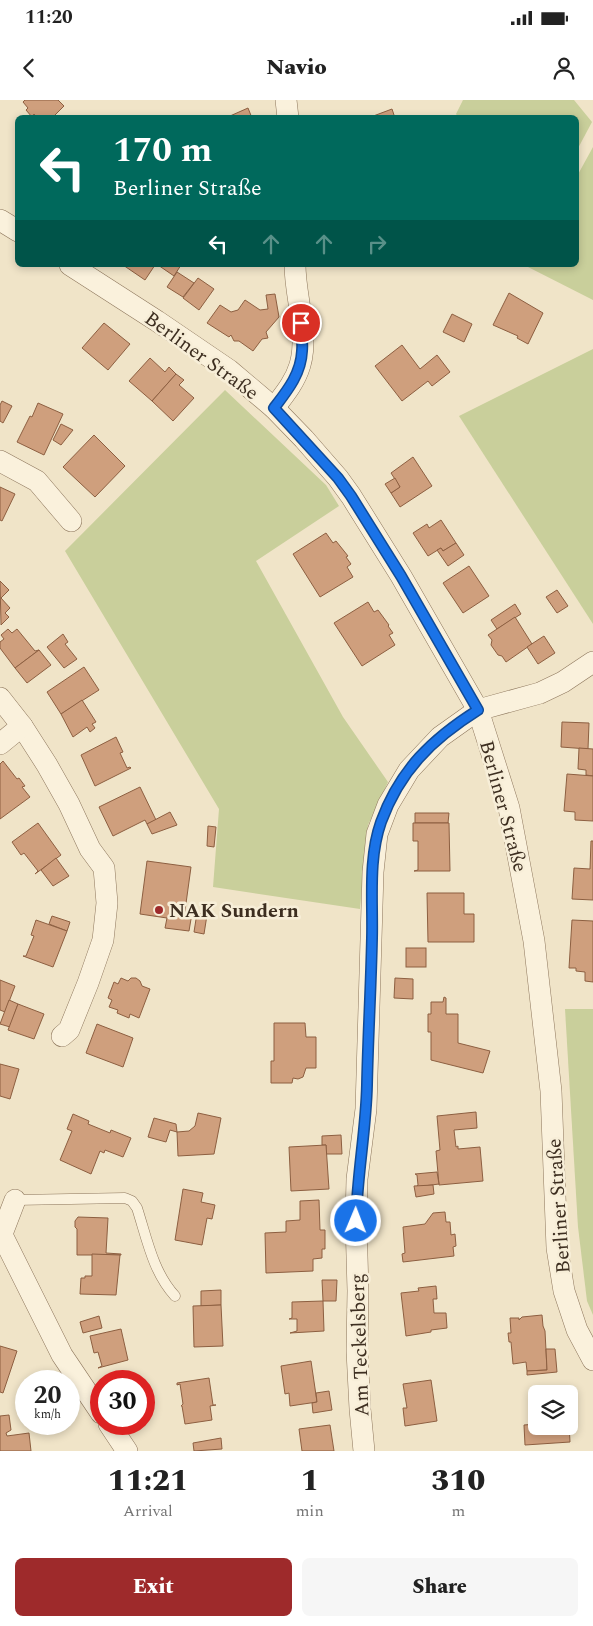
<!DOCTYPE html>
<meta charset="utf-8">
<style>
:root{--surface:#fff;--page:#f6f6f6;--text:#222;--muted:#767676;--accent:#9e2a2b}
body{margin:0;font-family:Spectral,serif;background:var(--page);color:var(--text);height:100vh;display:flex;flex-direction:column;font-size:19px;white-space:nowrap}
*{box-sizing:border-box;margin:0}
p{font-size:16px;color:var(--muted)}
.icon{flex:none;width:28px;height:28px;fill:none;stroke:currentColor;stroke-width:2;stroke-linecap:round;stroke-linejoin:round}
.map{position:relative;height:1351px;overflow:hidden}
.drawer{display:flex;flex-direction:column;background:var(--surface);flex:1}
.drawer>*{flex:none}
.top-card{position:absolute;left:15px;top:15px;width:564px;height:152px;border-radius:8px;box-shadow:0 2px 8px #0003;background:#00695c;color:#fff;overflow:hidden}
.controls{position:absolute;left:528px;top:1285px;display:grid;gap:10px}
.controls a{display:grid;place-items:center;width:50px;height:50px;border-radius:8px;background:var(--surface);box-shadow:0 2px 8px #0003;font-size:25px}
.speed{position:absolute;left:15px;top:1270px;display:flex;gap:10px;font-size:25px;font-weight:700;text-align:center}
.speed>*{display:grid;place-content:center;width:65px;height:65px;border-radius:50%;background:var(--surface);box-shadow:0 2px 8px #0003;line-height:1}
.speed small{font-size:12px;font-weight:400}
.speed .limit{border:8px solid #d22;background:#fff;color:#111}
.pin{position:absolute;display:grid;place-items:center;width:42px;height:42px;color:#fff;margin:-21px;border:2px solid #fff;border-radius:50%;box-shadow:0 1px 5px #0007}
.me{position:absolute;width:55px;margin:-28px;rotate:1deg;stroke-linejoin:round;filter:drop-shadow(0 0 4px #0008)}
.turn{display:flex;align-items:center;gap:18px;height:105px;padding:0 15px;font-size:22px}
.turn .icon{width:65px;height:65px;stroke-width:2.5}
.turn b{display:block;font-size:35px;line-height:42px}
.lanes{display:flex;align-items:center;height:48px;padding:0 15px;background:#0003;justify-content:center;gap:25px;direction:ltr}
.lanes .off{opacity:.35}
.eta{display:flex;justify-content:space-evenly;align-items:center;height:85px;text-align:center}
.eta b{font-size:30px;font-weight:800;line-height:35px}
.cta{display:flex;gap:10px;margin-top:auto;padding:10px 15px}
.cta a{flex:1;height:58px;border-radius:8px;background:var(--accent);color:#fff;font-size:20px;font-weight:800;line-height:58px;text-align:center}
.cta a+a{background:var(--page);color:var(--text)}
.status{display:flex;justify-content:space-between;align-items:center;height:35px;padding:0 25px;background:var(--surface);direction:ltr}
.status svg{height:14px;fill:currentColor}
header{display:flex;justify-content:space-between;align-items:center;height:65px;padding:0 15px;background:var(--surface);font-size:22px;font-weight:800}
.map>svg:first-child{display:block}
.green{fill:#c9cf9b}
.building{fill:#cf9f7d;stroke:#8d5f41}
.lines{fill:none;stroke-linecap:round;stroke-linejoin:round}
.service-casing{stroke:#8d765c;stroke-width:11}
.minor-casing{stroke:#8d765c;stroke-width:22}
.service{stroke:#faf1dc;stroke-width:10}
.minor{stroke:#faf1dc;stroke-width:21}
.route-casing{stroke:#114b97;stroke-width:12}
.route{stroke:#1a73e8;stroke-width:9}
.poi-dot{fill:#9e2a2b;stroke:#f7eed8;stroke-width:2}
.labels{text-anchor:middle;stroke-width:5;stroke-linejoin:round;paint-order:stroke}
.street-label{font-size:20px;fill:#3d2e20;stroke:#f7eed8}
.poi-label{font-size:20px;font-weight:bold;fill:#3d2e20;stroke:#f7eed8;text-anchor:start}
</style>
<div class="status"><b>11:20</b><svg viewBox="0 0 49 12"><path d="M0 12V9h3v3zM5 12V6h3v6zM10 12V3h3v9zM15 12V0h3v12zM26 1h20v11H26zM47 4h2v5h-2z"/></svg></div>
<header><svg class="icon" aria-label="back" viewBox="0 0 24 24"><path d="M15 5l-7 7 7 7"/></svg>Navio<svg class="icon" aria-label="person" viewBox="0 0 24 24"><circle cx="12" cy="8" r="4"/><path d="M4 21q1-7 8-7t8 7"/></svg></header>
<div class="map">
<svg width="593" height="1351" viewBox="0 0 593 1351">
<rect width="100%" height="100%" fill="#f0e4c8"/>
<g class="green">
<path d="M463,0H574L592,22L576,52V18L458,17L456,14Z"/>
<path d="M593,47V200L528,167L529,165H576V78Z"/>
<path d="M593,249V524L459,316Z"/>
<path d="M225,290L326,385L339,406L256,461L343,617L388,682L368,725L360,809L213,787L219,709L65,451Z"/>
<path d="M565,909H593V1215L587,1201L578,1127Z"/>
</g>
<g class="building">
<path d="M25,0H58L64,6L52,18H37L34,14L32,17L26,10L28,8L23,2Z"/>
<path d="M248,8L252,18H231L230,16Z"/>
<path d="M392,9L395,18H368Z"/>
<path d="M123,165H155L145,180Z"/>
<path d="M158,165H181L174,176Z"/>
<path d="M177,172L194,183L183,197L167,187Z"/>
<path d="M198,178L214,189L199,210L183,198Z"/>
<path d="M509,193L543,213L528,244L517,238L518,236L493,225Z"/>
<path d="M275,194L279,217L266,232L268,238L262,239L253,251L239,241H234L231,235L229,237L207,223L220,205L231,212L238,210L245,200L260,210L268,209L266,195Z"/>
<path d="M452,214L472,224L464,242L443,232Z"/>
<path d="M104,223L130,244L108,270L82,248Z"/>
<path d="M402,245L420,269L437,255L450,272L432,286L428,281L402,301L375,266Z"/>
<path d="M150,258L165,272L169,267L176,274L152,301L129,281Z"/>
<path d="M176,274L184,280L179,285L194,298L173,321L152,301Z"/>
<path d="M2,301L12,306L3,323L0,321V305Z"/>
<path d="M38,303L63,314L44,355L17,342L30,316L32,317Z"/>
<path d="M61,324L73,330L61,345L53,340Z"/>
<path d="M94,335L125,366L95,397L63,367Z"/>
<path d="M413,357L432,386L400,407L391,393L400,387L391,373Z"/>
<path d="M395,378L400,387L391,393L385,384Z"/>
<path d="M0,387L15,394L2,421L0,420Z"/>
<path d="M441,420L456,443L443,451L441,448L428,456L413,433L427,424L429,428Z"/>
<path d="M326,433L333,443L336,441L348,456L346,457L351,464L347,467L353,477L320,497L293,454Z"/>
<path d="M456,443L464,455L448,466L437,450L441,448L443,451Z"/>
<path d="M469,466L489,496L463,513L443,483Z"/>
<path d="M0,481L9,490L1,498L10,508L5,513L9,517L1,525Z"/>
<path d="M557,490L568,506L557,513L546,497Z"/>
<path d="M368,502L374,512L378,510L389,525L388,526L393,533L389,535L395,545L362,566L334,523Z"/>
<path d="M515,504L521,514L497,529L491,520Z"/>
<path d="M515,517L532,544L506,562L502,556L498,555L491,545L492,540L488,535Z"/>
<path d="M8,529L12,533L17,529L35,551L39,550L15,568L0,548V542L4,539L1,535Z"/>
<path d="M63,534L68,542L65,544L77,559L64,568L47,547Z"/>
<path d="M544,536L555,553L538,564L527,547Z"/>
<path d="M39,550L51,565L27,583L15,568Z"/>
<path d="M84,567L99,590L61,614L47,592Z"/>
<path d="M82,600L96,622L92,624L95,628L90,632L87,627L73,637L61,614Z"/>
<path d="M562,622L589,623L588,649L561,647Z"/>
<path d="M116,637L123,652L120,653L127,668L130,667L131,668L95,686L81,655Z"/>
<path d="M579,648L593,649V676L586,675V670L578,669Z"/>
<path d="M3,661L17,679L19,678L25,686L22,687L30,697L0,719V664Z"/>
<path d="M567,674L593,676V721L575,720V712L564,711Z"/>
<path d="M140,687L156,720L147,724L145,720L113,736L99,707Z"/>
<path d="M170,712L177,725L152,734L147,724Z"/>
<path d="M415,713H449L448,723H415Z"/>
<path d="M38,723L61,755L35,774L38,771L24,753L21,755L12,742Z"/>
<path d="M413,723H449L450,771H414L418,770V741H413Z"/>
<path d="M208,726L216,727L214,747L207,746Z"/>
<path d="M591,741H593V800L572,799L574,768L590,769Z"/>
<path d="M56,758L69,776L53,786L41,770Z"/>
<path d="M147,761L191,767L184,818L191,819L189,831L165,828L167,818L140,814Z"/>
<path d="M427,793H464V814H474V842H428Z"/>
<path d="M197,813L207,815L204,834L194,832Z"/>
<path d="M52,816L70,822L67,831L49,824Z"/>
<path d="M36,820L67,831L53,867L23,856H26L34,836L31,835Z"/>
<path d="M572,820L593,821V882L585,881V872L576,871V868H569Z"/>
<rect x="406" y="848" width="20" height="19"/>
<path d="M121,878L128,881L131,878H136L140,881L142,886L150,889L139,918L130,914L129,918L117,913L118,910L109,907L112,900L108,898L114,882L118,884Z"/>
<path d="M395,878L413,879V899L394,898Z"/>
<path d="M0,880L15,886L5,912L0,910Z"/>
<path d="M444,897L446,898V914H458V943L490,951L483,973L431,960V932H428V914H431V902H443Z"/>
<path d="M9,900L18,904L10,927L0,924Z"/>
<path d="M18,904L44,914L34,939L8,930Z"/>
<path d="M274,923H305L306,937H316V968H306L303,977L298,979L293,978L292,983H271V961H274Z"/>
<path d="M97,924L133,938L123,967L86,953Z"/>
<path d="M0,964L19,969L10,999L0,996Z"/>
<path d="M476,1012L477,1028L454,1030L456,1047L458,1046V1049L480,1047L483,1081L439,1085L436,1051L440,1050L437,1016Z"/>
<path d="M198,1013L221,1018L214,1054L178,1056L177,1032L189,1031L195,1026Z"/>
<path d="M73,1014L89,1021L88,1024L110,1033L111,1030L131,1038L123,1057L105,1050L104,1053L100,1051L91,1074L60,1060L72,1031L67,1029Z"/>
<path d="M154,1018L176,1024L177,1032L170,1030L166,1042L148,1037Z"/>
<path d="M341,1035L342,1054H326V1045H322V1036Z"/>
<path d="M326,1045L329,1089L291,1091L289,1047Z"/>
<path d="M437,1072L439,1084L416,1087L418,1085L417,1075L415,1074Z"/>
<path d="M433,1085L434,1094L416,1097L414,1086Z"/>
<path d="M183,1089L203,1093L201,1102L215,1105L212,1119L207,1118L202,1145L175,1140Z"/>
<path d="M319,1100L320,1130H325V1149H322V1158L313,1159V1171L266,1173L265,1133L286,1132V1121L300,1120V1101Z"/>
<path d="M445,1112L446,1122H450L451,1135L455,1134L456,1146L453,1147L454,1156L403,1162L402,1154L405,1153L403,1127L425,1124L433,1113Z"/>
<path d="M78,1117L108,1118L106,1153L121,1154V1155H77V1129L75,1127V1121Z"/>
<path d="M92,1154L120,1155L116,1195L80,1194L81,1178H85V1176H92Z"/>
<path d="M322,1180H337L336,1201H323Z"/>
<path d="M436,1186L437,1199H433L434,1213H446L447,1228L431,1230V1232L406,1236L401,1193L419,1191L418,1188Z"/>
<path d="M221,1190V1205L201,1206V1191Z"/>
<path d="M323,1201L324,1231L290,1233L297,1231V1219H289L292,1218V1202Z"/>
<path d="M221,1205L223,1246L194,1247L193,1206Z"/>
<path d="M542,1215L543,1226L545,1231L547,1270L527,1271L526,1262L513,1264L511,1242H509L508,1233H511L510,1218H519V1220L522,1217Z"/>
<path d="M99,1216L102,1228L83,1233L80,1222Z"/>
<path d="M121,1229L128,1260L98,1268L102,1266L98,1252L94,1253L90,1236Z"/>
<path d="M0,1246L17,1251L3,1293L0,1292Z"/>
<path d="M546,1249H555L557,1272L527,1275V1271L547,1270Z"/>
<path d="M311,1261L317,1302L290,1306L289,1293L285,1294L281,1266Z"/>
<path d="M209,1278L213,1305H216L210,1306L212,1320L185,1324L182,1306H181L183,1304L180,1284L177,1285V1283Z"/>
<path d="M431,1280L437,1321L405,1326L403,1308H407L403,1284Z"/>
<path d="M566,1289V1294H541V1291Z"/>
<path d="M329,1291L332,1310L313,1313L312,1303L317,1302L316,1293Z"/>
<path d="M9,1315L11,1330L6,1333L7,1336L29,1333L31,1351H0V1316Z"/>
<path d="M569,1323L570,1342L525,1345L524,1325L536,1324V1326H569Z"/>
<path d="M330,1325L334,1351H302L299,1329Z"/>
<path d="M221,1338L222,1349L194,1351L193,1343Z"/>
</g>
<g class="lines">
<defs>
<path id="service" d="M15,1100L125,1098L132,1101L137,1108C147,1139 153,1172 175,1196"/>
<g id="minor">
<path d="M286,0L288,18"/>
<path d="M0,120L18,131"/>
<path d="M70,165L157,221L229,270L274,308L304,339L338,378L351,396L401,476L478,610L509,708L534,841L551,991L557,1148L564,1191L577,1230L593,1260"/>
<path d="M274,308C284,295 295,282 300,265C309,234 295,197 295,165"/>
<path d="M0,361L37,381L71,421"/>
<path d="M0,598L22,626L47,665L69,704L90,749L104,768L107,803L103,840L88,883L69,930L62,936"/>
<path d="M0,644L22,626"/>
<path d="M2,1135L62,1255L101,1313"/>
<path d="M0,1139L15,1100"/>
<path d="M109,1324L127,1351"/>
<path d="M364,1351L360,1309L357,1251L358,1191L356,1121L357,1079L366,1009L373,772L377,734L388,705L409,670L440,637L478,610L540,593L563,582L593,562"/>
</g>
</defs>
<use href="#service" class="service-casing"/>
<use href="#minor" class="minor-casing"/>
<use href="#service" class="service"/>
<use href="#minor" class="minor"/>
</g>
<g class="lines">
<defs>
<path id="route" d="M301,223C301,233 303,242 302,251C301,274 287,291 274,308L338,378L351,396L401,476L478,610C432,639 400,670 381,722C368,759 373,800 372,838C371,887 368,936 367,985C366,1031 357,1075 356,1121"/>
</defs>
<use href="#route" class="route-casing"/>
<use href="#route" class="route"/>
</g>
<circle class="poi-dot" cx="159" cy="810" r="5"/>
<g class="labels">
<g class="street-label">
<text transform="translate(202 255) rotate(36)" y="7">Berliner Straße</text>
<text transform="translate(504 706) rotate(75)" y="7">Berliner Straße</text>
<text transform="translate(558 1106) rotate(-94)" y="7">Berliner Straße</text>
<text transform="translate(359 1245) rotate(-92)" y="7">Am Teckelsberg</text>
</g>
<g class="poi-label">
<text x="169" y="817">NAK Sundern</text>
</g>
</g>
</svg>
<div class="controls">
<a><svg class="icon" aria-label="layers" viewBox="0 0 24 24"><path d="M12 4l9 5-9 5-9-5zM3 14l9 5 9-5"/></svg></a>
</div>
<div class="speed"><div>20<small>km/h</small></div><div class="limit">30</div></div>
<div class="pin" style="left:301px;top:223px;background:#d93025"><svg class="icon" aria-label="arrive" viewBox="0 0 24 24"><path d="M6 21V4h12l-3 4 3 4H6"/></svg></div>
<svg class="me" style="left:356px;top:1121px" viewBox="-20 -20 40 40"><circle r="17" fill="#1a73e8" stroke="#fff" stroke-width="3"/><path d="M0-11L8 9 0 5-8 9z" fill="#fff"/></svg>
<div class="top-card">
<div class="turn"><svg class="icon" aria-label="left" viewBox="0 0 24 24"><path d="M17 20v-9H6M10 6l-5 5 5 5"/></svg><div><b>170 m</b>Berliner Straße</div></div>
<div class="lanes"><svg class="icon" aria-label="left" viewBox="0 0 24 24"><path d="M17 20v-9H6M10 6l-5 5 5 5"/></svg><svg class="icon off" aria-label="ahead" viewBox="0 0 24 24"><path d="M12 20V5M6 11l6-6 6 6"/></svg><svg class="icon off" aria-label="ahead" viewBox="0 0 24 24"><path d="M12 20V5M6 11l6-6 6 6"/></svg><svg class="icon off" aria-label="right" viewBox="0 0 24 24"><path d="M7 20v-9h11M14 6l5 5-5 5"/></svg></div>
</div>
</div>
<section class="drawer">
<div class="eta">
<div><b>11:21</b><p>Arrival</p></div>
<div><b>1</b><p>min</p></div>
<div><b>310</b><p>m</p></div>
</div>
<div class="cta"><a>Exit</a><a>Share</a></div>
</section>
